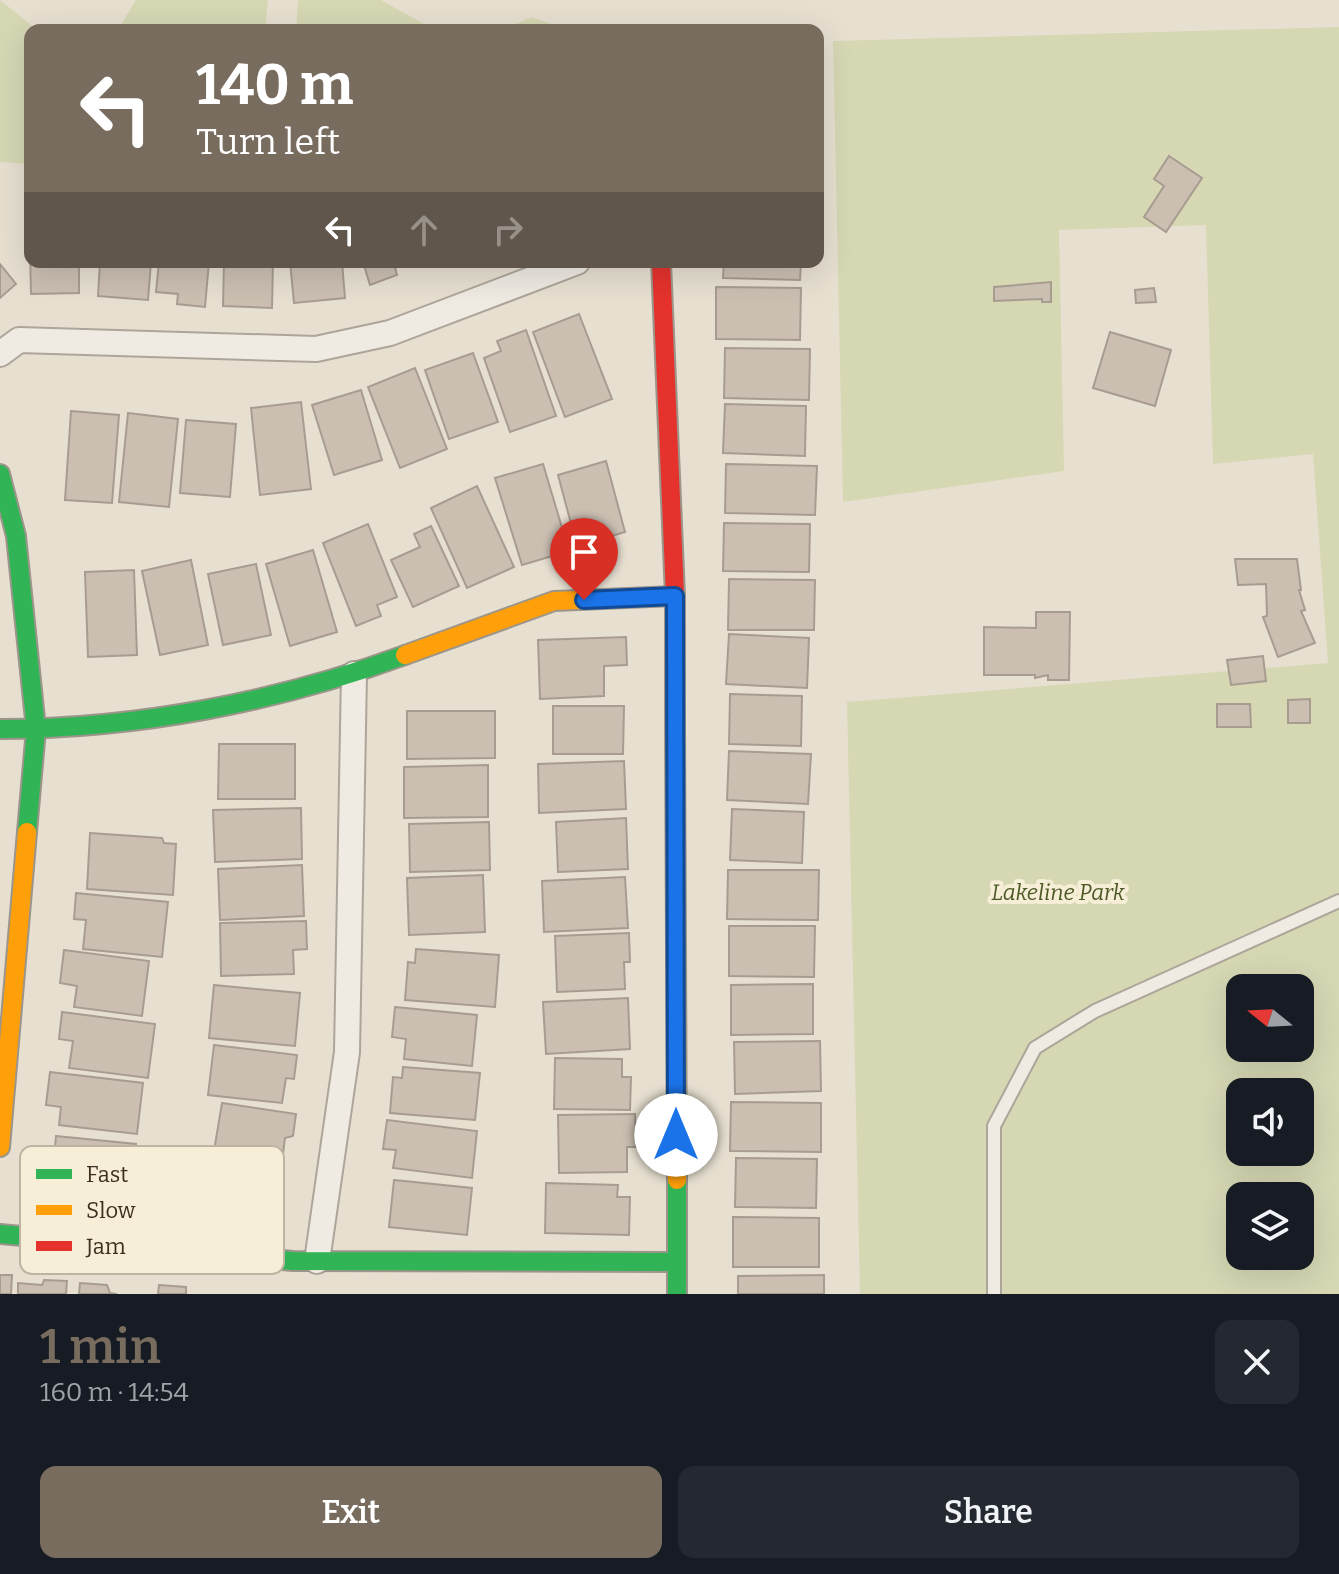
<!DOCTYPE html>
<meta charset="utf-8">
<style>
:root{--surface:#171b24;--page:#242831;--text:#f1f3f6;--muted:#9ea1a6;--accent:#786c5e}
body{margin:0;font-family:Bitter,serif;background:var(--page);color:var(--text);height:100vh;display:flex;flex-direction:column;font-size:30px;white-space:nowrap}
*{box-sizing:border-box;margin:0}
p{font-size:26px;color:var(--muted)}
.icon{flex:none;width:44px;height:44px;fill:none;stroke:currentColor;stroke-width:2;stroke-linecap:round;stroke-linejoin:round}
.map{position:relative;height:1294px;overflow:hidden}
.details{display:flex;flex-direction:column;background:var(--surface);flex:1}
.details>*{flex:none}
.banner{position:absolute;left:24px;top:24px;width:800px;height:244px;border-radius:16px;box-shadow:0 8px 32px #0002;background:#786c5e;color:#fff;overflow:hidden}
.needle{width:52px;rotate:288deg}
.controls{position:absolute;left:1226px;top:974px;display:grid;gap:16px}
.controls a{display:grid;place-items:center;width:88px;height:88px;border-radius:16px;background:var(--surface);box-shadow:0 8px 32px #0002;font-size:40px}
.pin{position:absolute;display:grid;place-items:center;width:68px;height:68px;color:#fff;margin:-82px -34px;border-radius:50% 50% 50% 0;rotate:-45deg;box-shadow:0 0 8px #0007}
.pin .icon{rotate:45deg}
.me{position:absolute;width:88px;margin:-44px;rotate:0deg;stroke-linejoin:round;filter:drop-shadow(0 0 6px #0008)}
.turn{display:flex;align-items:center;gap:28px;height:168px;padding:0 40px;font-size:36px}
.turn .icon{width:104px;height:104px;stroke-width:2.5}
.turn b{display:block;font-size:56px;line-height:68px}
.lanes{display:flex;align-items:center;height:76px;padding:0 40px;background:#0003;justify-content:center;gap:40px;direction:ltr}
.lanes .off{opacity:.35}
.round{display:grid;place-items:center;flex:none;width:84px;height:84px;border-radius:16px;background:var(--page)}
.head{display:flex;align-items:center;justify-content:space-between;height:136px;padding:0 40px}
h1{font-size:48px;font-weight:600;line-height:60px;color:var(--accent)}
.action{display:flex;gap:16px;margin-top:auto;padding:16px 40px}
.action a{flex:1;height:92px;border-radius:16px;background:var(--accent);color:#fff;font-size:32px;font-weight:600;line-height:92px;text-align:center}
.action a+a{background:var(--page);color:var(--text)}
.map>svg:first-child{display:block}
.green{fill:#d6d7b3;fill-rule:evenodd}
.building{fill:#cbbfb2;stroke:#a89c90;stroke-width:2}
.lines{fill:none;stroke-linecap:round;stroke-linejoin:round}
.lane-casing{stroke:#ada599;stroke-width:16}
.street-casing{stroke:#ada599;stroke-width:28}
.fast-casing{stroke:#9c958a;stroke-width:22}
.slow-casing{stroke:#9c958a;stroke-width:22}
.jam-casing{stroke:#9c958a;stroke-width:22}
.lane{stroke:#efebe3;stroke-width:12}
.street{stroke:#efebe3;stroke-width:24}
.fast{stroke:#30b455;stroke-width:18}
.slow{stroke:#ff9f0a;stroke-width:18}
.jam{stroke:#e5322d;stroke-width:18}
.route-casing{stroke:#114b97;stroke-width:20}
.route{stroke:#1a73e8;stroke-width:14}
.labels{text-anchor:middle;stroke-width:8;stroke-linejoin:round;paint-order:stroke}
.park-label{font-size:22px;font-style:italic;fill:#4d5a26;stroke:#f7eed8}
.key{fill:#f7eed8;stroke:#bfb4a1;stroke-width:2}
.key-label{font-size:22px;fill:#3d2e20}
</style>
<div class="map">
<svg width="1339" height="1294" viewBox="0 0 1339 1294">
<rect width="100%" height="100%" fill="#e7e0d1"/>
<g class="green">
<path d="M0,0L37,30H30V164L0,162Z"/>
<path d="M136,0H268L265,30H109L119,28Z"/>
<path d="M298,0H381L435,30H296Z"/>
<path d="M532,17L567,30H501Z"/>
<path d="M1339,27V1294H860L847,702L1328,663L1313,454L1213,464L1206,225L1059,230L1064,471L843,502L833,41ZM1240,988H1300V1048H1240ZM1240,1092H1300V1152H1240ZM1240,1196H1300V1256H1240Z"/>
</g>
<g class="building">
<path d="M1169,156L1202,178L1166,232L1144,217L1164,186L1154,179Z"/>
<path d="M29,206L30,262H79V293L31,294Z"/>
<path d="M100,262H151L148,300L98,296Z"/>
<path d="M159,262H209L205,307L177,304L178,294L156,292Z"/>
<path d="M224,262H273L272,308L223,306Z"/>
<path d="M290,262H342L345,298L294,303Z"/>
<path d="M363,262H412L395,268L397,275L370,285Z"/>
<path d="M724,262H801L800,280L723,278Z"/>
<path d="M0,264L16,284L0,298Z"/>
<path d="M1051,282V302H1042V299L994,301V287Z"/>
<path d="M716,287L801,288L800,340L716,339Z"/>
<path d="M1154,288L1156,302L1136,303L1135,290Z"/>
<path d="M579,314L612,399L565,417L533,332Z"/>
<path d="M526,330L556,416L510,432L484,358L501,351L497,341Z"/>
<path d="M1110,332L1171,350L1155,406L1093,388Z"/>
<path d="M725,348L810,349L809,400L724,398Z"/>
<path d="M473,353L498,422L449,439L425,370Z"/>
<path d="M415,368L447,449L400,468L368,387Z"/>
<path d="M361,390L382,460L334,475L312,405Z"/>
<path d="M301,402L311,489L260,495L251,408Z"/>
<path d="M725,404L806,406L805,456L723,453Z"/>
<path d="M71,411L119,415L112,503L65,500Z"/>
<path d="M128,413L178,419L169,507L119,502Z"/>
<path d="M186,420L236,424L230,497L180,493Z"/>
<path d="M606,461L625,532L577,546L558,475Z"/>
<path d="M543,464L569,551L522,565L495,478Z"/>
<path d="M726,464L817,466L815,515L725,513Z"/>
<path d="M477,486L514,567L467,588L431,508Z"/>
<path d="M724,523L810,524L809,572L723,571Z"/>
<path d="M368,524L397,597L377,605L381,616L356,626L323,543Z"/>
<path d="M431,526L459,586L413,607L391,560L420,547L414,534Z"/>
<path d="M313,550L337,632L290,646L266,564Z"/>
<path d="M1235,559H1297L1301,590H1299L1305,610L1301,611L1315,643L1278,657L1263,617L1267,616L1266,584L1238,585Z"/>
<path d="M191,560L208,645L160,655L142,571Z"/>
<path d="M256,564L271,635L223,645L208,574Z"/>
<path d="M134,570L137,655L88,657L85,572Z"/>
<path d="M729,579L815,580L814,630H728Z"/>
<path d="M1036,612H1070L1069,680H1048V675L1035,678V675H984V627L1036,628Z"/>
<path d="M729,634L809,638L807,688L726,684Z"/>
<path d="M626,637L627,665L604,666V696L540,699L538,640Z"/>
<path d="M1263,656L1266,681L1231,685L1227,660Z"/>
<path d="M730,694L802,696L801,746L729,744Z"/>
<path d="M1310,699V723H1288V700Z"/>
<path d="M1217,704H1250L1251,727H1217Z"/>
<path d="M553,706H624L623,754H553Z"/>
<path d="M407,711H495V758L407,759Z"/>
<path d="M219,744H295V799H218Z"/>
<path d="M729,751L811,754L808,804L727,800Z"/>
<path d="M624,761L626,809L539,813L538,764Z"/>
<path d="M488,765V817L404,818V767Z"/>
<path d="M301,808L302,859L215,862L213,810Z"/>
<path d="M732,809L804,812L802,863L730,860Z"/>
<path d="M626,818L628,869L558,872L556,822Z"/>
<path d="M489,822L490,870L410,872L409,824Z"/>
<path d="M90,833L162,838L164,843L176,844L173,895L87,889Z"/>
<path d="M302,865L304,916L220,920L218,869Z"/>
<path d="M728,870H819L818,920L727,919Z"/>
<path d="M483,875L485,932L409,935L407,878Z"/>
<path d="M625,877L628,928L544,932L542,881Z"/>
<path d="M76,893L168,902L162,957L83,949L86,920L74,919Z"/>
<path d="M306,921L307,949L293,950L294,974L221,976L220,923Z"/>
<path d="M729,926H815L814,977L729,976Z"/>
<path d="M629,933L630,962H624L625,989L557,992L555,936Z"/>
<path d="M416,949L499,955L495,1007L405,1000L408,962L415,963Z"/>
<path d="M64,950L149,961L142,1016L74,1007L77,986L60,983Z"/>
<path d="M813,984V1034L731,1035V985Z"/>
<path d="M214,985L300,993L295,1046L209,1038Z"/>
<path d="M628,998L630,1049L546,1054L543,1002Z"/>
<path d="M395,1007L477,1015L472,1066L404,1059L406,1039L392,1037Z"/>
<path d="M62,1012L155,1024L148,1078L69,1068L73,1041L59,1039Z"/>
<path d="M820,1041L821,1091L735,1094L734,1042Z"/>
<path d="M214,1045L297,1055L294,1079L286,1078L282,1103L208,1095Z"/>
<path d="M555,1058L622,1059V1077H631L630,1110L554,1109Z"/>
<path d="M403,1067L480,1073L475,1120L390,1113L393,1077L402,1078Z"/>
<path d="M50,1072L143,1083L137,1134L59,1125L61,1107L46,1105Z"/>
<path d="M731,1102L821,1103V1152L730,1151Z"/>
<path d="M222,1103L296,1114L293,1136L285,1138L282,1162L214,1151Z"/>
<path d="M635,1114L636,1147H627V1172L559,1173L558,1115Z"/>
<path d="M387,1120L477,1131L472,1178L393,1168L396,1150L383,1149Z"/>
<path d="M56,1136L136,1144L131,1196L51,1189Z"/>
<path d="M736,1158L817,1159L816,1208L735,1207Z"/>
<path d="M394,1180L472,1188L467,1235L389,1227Z"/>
<path d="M546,1183L618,1185L617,1197H630L629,1235L545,1233Z"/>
<path d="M733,1217L819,1218V1267H733Z"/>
<path d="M0,1275H12L11,1294H0Z"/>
<path d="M824,1275V1294H738V1276Z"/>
<path d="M44,1280L67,1281L66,1294H18V1283L42,1285Z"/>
<path d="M80,1283L107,1285L110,1293L117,1294H79Z"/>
<path d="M159,1285L186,1287V1294H158Z"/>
</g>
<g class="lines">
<defs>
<path id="lane" d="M994,1294V1126L1035,1048L1095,1011L1339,901"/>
<g id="street">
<path d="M0,354L19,340L316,349L390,333L577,262"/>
<path d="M317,1261L347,1052L354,674"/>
</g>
<g id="fast">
<path d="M0,474L16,536L36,729L27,832"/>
<path d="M0,729C137,729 277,702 405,655"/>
<path d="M677,1180V1294"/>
<path d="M0,1234L293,1261L676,1262"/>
</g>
<g id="slow">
<path d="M405,655L554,601L675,596"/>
<path d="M675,727L677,1180"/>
<path d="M0,1147L27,832"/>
</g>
<path id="jam" d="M661,262L675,596V727"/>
</defs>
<use href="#lane" class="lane-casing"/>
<use href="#street" class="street-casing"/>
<use href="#fast" class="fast-casing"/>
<use href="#slow" class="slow-casing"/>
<use href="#jam" class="jam-casing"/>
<use href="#lane" class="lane"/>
<use href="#street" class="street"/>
<use href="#fast" class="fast"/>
<use href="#slow" class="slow"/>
<use href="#jam" class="jam"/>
</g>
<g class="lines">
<defs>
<path id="route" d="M584,600L675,596L676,1135"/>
</defs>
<use href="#route" class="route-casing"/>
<use href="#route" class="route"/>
</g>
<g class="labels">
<g class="park-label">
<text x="1058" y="900">Lakeline Park</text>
</g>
</g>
<rect x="20" y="1146" width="264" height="128" rx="12" class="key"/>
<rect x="36" y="1169" width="36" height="10" fill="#30b455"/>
<rect x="36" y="1205" width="36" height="10" fill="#ff9f0a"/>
<rect x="36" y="1241" width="36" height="10" fill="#e5322d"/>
<g class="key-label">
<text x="86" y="1182">Fast</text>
<text x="86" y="1218">Slow</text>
<text x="86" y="1254">Jam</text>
</g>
</svg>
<div class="controls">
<a><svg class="needle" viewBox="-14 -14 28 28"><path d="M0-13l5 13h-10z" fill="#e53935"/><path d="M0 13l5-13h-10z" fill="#9ea1a6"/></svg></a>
<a><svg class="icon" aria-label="sound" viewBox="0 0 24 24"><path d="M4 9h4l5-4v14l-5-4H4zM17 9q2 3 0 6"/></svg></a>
<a><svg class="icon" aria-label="layers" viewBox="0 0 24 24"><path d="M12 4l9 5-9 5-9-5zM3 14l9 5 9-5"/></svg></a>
</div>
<div class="pin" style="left:584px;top:600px;background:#d93025"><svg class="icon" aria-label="arrive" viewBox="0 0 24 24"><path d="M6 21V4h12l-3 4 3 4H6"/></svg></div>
<svg class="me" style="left:676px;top:1135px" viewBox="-20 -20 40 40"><circle r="19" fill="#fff"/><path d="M0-13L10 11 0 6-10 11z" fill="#1a73e8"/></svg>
<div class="banner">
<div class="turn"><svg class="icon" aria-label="left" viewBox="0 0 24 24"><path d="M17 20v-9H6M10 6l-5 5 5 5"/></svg><div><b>140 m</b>Turn left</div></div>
<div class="lanes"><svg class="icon" aria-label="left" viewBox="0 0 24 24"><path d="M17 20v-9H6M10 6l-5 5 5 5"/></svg><svg class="icon off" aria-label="ahead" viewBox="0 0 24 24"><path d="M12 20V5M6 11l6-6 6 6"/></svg><svg class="icon off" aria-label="right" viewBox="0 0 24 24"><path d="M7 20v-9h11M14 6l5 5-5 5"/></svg></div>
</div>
</div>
<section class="details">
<div class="head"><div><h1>1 min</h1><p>160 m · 14:54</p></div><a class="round"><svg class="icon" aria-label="close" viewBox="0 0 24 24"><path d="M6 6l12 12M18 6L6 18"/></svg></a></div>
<div class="action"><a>Exit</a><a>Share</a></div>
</section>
